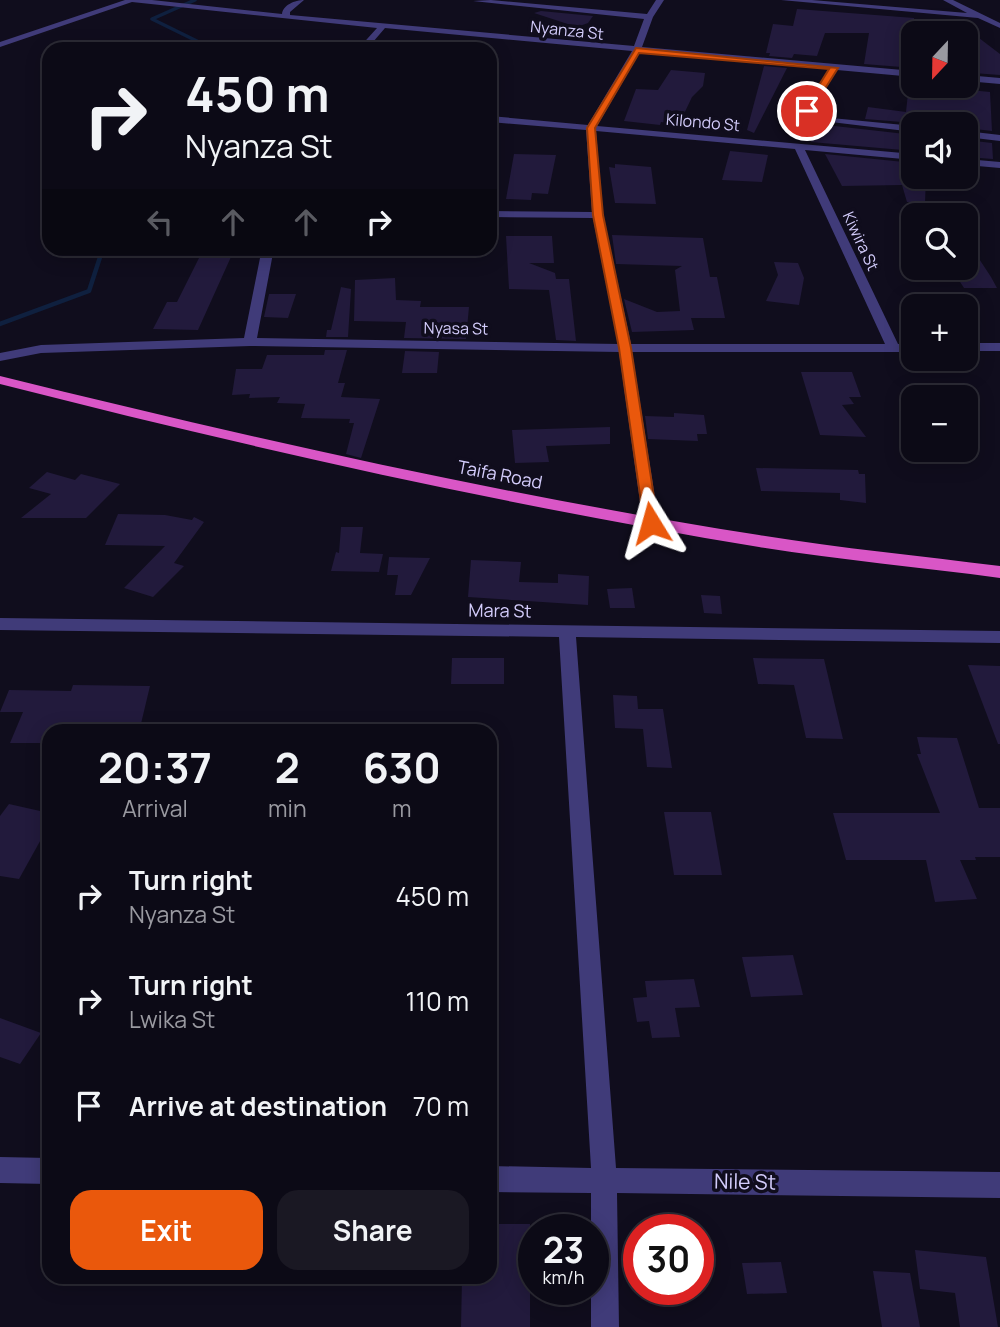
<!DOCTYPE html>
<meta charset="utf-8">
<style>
:root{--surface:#0c0a16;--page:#1a1823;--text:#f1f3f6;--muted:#9a9aa1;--line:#2c2b35;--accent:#ea580c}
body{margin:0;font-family:Manrope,sans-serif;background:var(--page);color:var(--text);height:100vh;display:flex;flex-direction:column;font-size:26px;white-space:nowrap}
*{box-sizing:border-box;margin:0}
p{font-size:23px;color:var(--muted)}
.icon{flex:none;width:38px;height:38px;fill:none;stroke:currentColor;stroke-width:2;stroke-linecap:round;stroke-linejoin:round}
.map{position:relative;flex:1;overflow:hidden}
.side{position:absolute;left:42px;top:724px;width:455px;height:560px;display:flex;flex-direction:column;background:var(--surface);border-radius:21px;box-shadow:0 4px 18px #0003,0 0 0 2px var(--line)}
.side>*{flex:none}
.guide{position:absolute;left:42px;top:42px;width:455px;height:214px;border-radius:21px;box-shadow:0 4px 18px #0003,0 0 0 2px var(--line);background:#0c0a16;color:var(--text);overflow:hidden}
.needle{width:46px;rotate:202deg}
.buttons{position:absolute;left:901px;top:21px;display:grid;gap:14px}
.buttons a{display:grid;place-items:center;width:77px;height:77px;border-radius:14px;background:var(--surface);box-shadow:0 4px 18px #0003,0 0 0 2px var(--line);font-size:35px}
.speed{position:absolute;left:518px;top:1214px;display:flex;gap:14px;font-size:35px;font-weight:700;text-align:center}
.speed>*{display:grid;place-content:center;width:91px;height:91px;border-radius:50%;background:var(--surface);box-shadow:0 4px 18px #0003,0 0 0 2px var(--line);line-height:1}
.speed small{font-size:18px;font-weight:400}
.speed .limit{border:10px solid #d22;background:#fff;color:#111}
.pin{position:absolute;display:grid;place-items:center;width:60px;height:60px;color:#fff;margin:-30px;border:4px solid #fff;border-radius:50%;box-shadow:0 2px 7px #0007}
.me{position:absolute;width:77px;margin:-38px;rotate:352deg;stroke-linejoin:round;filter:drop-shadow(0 0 5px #0008)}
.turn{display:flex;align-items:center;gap:24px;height:147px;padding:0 28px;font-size:32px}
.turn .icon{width:91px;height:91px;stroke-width:2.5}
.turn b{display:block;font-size:49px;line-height:60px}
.lanes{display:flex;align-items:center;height:66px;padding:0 28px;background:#0003;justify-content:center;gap:35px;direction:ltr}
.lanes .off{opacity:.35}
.eta{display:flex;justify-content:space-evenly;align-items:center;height:119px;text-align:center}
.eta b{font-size:42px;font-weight:700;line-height:49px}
.action{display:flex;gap:14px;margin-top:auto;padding:14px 28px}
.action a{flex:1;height:80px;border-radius:21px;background:var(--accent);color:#fff;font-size:28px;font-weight:700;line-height:80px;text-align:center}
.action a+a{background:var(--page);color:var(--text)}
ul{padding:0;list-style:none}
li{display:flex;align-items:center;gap:21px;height:105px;padding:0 28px}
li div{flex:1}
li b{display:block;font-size:26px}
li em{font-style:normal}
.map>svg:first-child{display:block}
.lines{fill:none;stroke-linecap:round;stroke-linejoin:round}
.stream-far1{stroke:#0f203f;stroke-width:3.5}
.stream{stroke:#0f203f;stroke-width:4.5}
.building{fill:#221a3c}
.minor{fill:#403b79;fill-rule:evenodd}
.trunk{fill:#d956c6;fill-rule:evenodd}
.route{fill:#ea580c;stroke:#983908;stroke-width:2}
.labels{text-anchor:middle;stroke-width:7;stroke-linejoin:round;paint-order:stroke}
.far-street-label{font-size:16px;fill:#d3ccfb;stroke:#100d1d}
.street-label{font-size:18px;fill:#d3ccfb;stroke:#100d1d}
.near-street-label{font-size:21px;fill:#d3ccfb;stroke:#100d1d}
</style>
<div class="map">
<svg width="1000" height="1327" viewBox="0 0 1000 1327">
<rect width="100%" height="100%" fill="#100d1d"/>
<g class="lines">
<path class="stream-far1" d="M195,0L152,19L209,47L206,49"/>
<path class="stream" d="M0,324L89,291L103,248"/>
</g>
<g class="building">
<path d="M797,9L914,18V68L864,64L869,33H825L817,56L794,54L792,58L769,56L770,53H766L773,24L793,26Z"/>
<path d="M541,11L593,16L588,23L577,27L534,13Z"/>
<path d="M958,22L1000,54V75L973,73L966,49V33H962Z"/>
<path d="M764,66L787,68L754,133L747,130Z"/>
<path d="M671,70L705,73L703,86L692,97L682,118L670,117L667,123L661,122L660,125L624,121L636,89L658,90Z"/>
<path d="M909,84L990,92L992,131L966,128V124L914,118V123L865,119L868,107L906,112Z"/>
<path d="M817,124L914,135V151L811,142Z"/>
<path d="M966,140L992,143L993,159L967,157Z"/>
<path d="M730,151L768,155L762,182L722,180Z"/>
<path d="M514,154L556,155L548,194L532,193L531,200L506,199Z"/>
<path d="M825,154L914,163V177H926L925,203L907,202L902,185L842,186Z"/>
<path d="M615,164L651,167L656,204L615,203L609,167L615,168Z"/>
<path d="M612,235L703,238L710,277H717L725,318H691L694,330L632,332L624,299L657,312L680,311L675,270L682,266L616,264Z"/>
<path d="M506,236H552L554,263H529L555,273L556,279H569L576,341L556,340L549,290L509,289Z"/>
<path d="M966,239L991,277L997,288H964L951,268H966Z"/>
<path d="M204,248H235L198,330L153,329L167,302H177Z"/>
<path d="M774,262L798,263L804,278L799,305L766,301L778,275Z"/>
<path d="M395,278L396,300L421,301L420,307H469L466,339L404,338L406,322L354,321L355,280Z"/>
<path d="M341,287L351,289L348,337H326L327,330H331Z"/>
<path d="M269,294H296L288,318L264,317Z"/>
<path d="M325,350H347L338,383H345L341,397L380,399L361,458L346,454L354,423H349L350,419L301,418L305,404L277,403L280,397L249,398L250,394L232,395L236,369H262L267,355H324Z"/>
<path d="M405,351L439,352L437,373H402Z"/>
<path d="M801,372H852L861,397H849L854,404L842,405L866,437L820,435Z"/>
<path d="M674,413L704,415L707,434H697L698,441L648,439L645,416L674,417Z"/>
<path d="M610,427V444L546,446L549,462L515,463L512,430Z"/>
<path d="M756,468L858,470L859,474H865L866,503L840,500V493L761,491Z"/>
<path d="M47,472L75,480L81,474L120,484L86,518H21L51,494L29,488Z"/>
<path d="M118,514L165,515L192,520L194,517L204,522L174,563L184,566L153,597L124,588L165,546L105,545Z"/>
<path d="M341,527H363L360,553L383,554L379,572L331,571L336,552L339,553Z"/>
<path d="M389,557L430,558L411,595H395L398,575H387Z"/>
<path d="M471,560L521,562L519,582L558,583V574L589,576L588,605L468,597Z"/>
<path d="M632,588L635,608H610L607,589Z"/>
<path d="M701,595L720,596L722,614L704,613Z"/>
<path d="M452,658H504V684H451Z"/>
<path d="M753,658L824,659L843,739L806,738L794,685L758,684Z"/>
<path d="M968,665L1000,666V744H998Z"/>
<path d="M73,685L150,686L139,732H49V743H10L23,712H0L9,690L71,691Z"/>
<path d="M613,695L637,696L638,709H663L672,768L647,767L643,729L615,728Z"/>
<path d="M917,737L957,738L979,808H1000V857H975L976,860H960L977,899L935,902L926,860H846L833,813H940L917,754H921Z"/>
<path d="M9,804L49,813V825L19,879L0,876V816Z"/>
<path d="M664,812H711L722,875H674Z"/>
<path d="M793,955L803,995L751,997L742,957Z"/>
<path d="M694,979L700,1007L675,1008L680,1037L652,1038L649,1021L637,1022L633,998L647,997L645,981Z"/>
<path d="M0,1018L41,1033L20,1064L0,1057Z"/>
<path d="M490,1224H530V1327H461L462,1278H490Z"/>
<path d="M915,1250L986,1257L998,1327H960L955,1293L920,1289Z"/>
<path d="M781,1262L787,1293L747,1294L742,1263Z"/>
<path d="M873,1271L910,1273L920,1327H882Z"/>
</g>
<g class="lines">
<g class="minor">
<path d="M125,0H152L282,14C283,5 295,0 304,0L290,12V15L634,46L644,19L473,1L491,0L647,14L656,0H664L653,17L642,47L914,71V77L837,70L812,111L813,115L821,117L914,126V132L806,119L802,111L829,69L640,52L597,126L914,154V160L805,150L898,344H914V352H632L659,523L651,528L643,523L619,352L250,346L41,353L0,361V353L41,345L244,338L262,248H274L257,338L618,344L593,218L490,217V211L592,212L586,130L490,122V116L588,125L632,51L385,28L367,49H358L377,28L132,2L0,47V42ZM596,131L795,149L885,344H631L603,215Z"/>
<path d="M781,0H812L967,13L943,0H953L1000,23V28L978,18Z"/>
<path d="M966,75L1000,78V84L966,81Z"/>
<path d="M966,131L1000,135V141L966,137Z"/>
<path d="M966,159L1000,162V168L966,165Z"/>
<rect x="966" y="343" width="34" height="8"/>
<path d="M0,618L1000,631V643L576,637L616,1168L1000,1172V1198L617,1193L619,1327H591V1193L490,1192V1166L591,1168L559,637L0,630Z"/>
<path d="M0,1157L49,1158V1184L0,1183Z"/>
</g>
<path class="trunk" d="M0,376C251,438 503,495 759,535C839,548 920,556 1000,566V578C920,567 839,560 759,547C504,505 251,448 0,384Z"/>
</g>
<path class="route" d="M636,48L838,68L811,111L807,114L803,111L829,69L639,53L595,128L603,215L631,348L658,523L651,527L644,523L619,348L593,215L587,128Z"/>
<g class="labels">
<g class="far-street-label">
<text transform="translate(567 30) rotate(6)" y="6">Nyanza St</text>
<text transform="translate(703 122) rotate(5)" y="6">Kilondo St</text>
<text transform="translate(861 241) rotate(65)" y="6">Kiwira St</text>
<text transform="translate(456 328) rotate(1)" y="6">Nyasa St</text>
</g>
<g class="street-label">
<text transform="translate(500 475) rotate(11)" y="6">Taifa Road</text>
<text transform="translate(500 611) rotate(1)" y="6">Mara St</text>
</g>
<g class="near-street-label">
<text transform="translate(745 1182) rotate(1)" y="7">Nile St</text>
</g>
</g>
</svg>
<div class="buttons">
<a><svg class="needle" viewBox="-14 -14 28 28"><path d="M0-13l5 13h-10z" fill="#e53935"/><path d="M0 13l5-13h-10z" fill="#9a9aa1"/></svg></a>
<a><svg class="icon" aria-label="sound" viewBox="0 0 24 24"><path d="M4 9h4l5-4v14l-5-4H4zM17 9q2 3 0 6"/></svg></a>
<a><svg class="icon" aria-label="search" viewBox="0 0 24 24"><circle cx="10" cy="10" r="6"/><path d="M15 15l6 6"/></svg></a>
<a>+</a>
<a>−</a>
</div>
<div class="speed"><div>23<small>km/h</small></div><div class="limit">30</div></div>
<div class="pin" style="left:807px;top:111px;background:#d93025"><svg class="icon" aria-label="arrive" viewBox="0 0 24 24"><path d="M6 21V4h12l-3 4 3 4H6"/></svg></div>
<svg class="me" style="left:651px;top:523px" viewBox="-20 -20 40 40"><path d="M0-17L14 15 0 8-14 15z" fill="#ea580c" stroke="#fff" stroke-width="4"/></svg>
<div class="guide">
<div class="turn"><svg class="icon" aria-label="right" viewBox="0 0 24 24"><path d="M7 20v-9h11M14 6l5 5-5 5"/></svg><div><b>450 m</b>Nyanza St</div></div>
<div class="lanes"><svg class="icon off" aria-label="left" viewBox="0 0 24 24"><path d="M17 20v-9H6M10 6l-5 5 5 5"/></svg><svg class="icon off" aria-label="ahead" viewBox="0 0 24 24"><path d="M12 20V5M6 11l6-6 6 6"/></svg><svg class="icon off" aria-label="ahead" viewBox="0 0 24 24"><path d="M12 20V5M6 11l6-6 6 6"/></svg><svg class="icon" aria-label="right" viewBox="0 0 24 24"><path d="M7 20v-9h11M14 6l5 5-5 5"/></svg></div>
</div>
<section class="side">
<div class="eta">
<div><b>20:37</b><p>Arrival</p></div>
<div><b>2</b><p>min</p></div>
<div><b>630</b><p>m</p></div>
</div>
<ul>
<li><svg class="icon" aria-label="right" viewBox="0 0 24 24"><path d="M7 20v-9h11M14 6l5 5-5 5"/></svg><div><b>Turn right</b><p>Nyanza St</p></div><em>450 m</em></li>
<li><svg class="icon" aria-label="right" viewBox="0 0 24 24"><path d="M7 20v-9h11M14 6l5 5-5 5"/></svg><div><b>Turn right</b><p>Lwika St</p></div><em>110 m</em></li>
<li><svg class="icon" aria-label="arrive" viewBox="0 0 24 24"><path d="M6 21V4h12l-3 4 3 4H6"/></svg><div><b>Arrive at destination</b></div><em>70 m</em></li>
</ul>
<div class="action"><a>Exit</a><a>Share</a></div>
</section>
</div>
